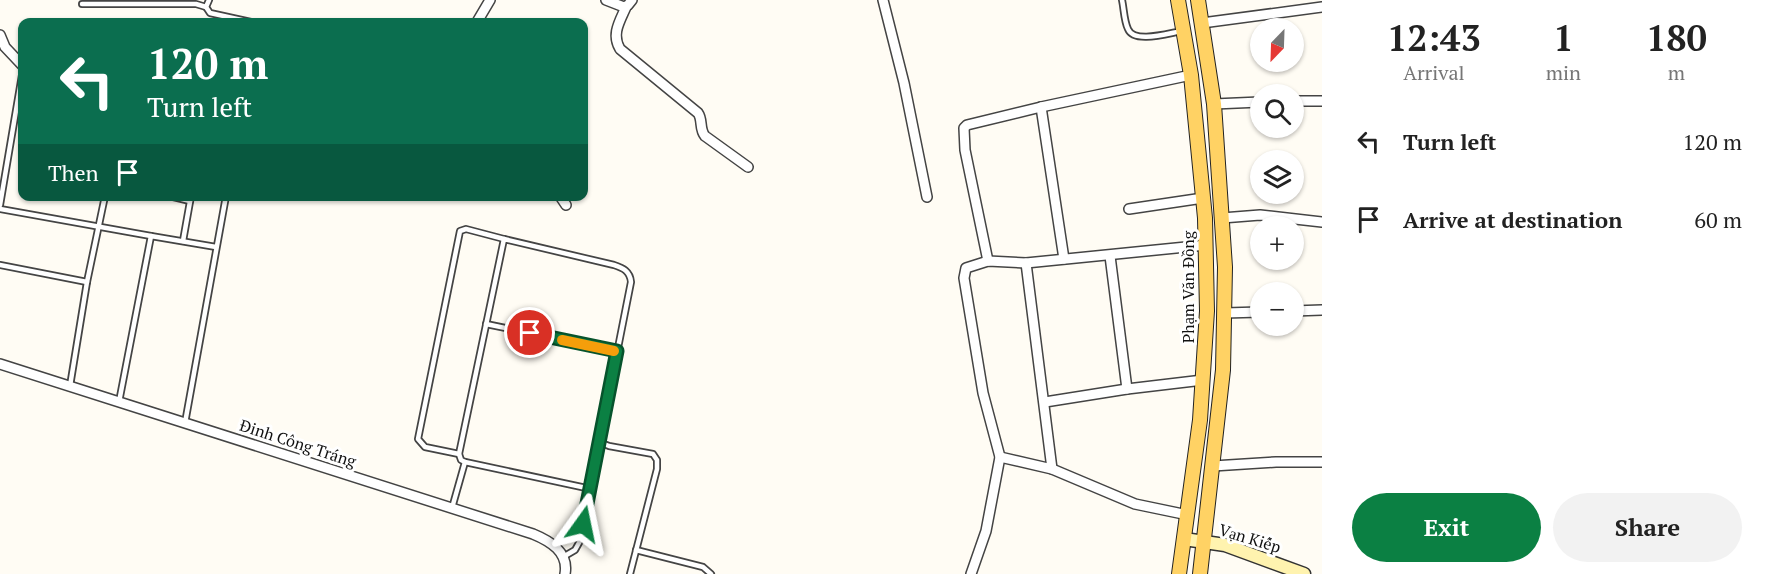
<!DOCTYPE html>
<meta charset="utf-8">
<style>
:root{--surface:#fff;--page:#f2f2f2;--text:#222;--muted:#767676;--accent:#0b8043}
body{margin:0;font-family:"PT Serif",serif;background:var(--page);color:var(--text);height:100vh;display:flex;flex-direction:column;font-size:22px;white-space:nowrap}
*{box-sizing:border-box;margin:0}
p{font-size:20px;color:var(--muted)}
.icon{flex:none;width:33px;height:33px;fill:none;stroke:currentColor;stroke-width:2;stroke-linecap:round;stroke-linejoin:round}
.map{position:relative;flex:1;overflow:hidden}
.side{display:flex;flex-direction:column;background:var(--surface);width:450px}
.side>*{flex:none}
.banner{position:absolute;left:18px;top:18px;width:570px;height:183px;border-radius:12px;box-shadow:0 2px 4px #0004;background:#0b6e4f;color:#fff;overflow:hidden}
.needle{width:39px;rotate:203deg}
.tools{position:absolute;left:1250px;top:18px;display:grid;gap:12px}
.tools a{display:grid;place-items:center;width:54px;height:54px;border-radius:50%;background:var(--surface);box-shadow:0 2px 4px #0004;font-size:30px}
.pin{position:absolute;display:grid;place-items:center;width:51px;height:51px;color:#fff;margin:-26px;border:3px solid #fff;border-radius:50%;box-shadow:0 2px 6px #0007}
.me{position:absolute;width:66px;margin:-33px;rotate:12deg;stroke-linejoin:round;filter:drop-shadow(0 0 4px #0008)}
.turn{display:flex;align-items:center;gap:21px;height:126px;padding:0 30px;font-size:27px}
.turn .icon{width:78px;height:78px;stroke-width:2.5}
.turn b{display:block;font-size:42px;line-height:51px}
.then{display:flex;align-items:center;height:57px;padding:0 30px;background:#0003;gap:12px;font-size:22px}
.eta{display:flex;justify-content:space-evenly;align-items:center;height:102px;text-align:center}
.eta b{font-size:36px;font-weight:700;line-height:42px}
.button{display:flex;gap:12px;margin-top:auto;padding:12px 30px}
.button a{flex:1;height:69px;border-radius:36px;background:var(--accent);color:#fff;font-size:24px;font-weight:700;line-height:69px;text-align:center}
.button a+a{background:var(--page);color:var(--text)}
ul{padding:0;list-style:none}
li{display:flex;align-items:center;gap:18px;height:78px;padding:0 30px}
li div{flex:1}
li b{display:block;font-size:22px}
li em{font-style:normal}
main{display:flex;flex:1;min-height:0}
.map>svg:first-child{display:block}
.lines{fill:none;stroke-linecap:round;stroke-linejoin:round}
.lane-casing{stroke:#444;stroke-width:8}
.street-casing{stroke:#444;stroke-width:12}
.secondary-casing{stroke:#333;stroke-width:15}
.primary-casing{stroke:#222;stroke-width:16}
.lane{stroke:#fff;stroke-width:4.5}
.street{stroke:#fff;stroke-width:9}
.secondary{stroke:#fff3af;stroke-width:12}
.primary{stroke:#ffd264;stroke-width:14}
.route-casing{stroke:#07532c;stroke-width:15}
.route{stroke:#0b8043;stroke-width:10}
.slow{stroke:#f59e0b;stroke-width:10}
.labels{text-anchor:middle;stroke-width:6;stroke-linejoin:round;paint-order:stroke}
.street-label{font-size:16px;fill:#111;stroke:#fff}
</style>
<main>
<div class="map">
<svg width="1322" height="574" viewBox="0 0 1322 574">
<rect width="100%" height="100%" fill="#fffcf4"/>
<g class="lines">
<defs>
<g id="lane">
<path d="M209,0L206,7L210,13L251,22"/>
<path d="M1122,0C1124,9 1124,21 1128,29C1134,44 1169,33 1182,31"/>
<path d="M82,4H196L206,7"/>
<path d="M169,196L190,201"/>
<path d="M0,205L22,75"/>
<path d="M0,209L151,236"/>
<path d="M183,241L191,196"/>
<path d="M0,265L87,282"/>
<path d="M486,324L617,351"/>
<path d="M70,386L87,282L105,196"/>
<path d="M119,402L151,236L216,247"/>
<path d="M185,423L226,196"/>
<path d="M459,454L425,447L418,439L460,231L466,229L504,239"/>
<path d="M591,489L465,462L461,460L459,454L504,239L614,265C623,268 630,271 631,282L600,439L604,444L609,446L653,454L657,460V469L630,574"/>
<path d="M452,508L465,462"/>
<path d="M636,550L703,567L711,574"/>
<path d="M563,557L575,550L580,541L600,439"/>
</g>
<g id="street">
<path d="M606,0L624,7L628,5L632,0"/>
<path d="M883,0L904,83L927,197"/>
<path d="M626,7C620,21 611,34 620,49L698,113C703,120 699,129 705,136L748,167"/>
<path d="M477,22L490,0"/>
<path d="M1202,23L1322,7"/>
<path d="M0,35L5,47L22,65"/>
<path d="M1293,101H1322"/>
<path d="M1214,104L1260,102"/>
<path d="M1041,107L1064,259"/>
<path d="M560,196L566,205"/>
<path d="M1129,209L1203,198"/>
<path d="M1222,218L1260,215L1322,222"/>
<path d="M1110,256L1127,389"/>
<path d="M988,261L965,150L964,128L967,125L1041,107L1191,75"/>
<path d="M1026,263L1052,469"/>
<path d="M1293,311L1322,310"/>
<path d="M1225,313L1260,312"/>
<path d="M0,364L533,534C550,541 569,552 565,574"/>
<path d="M1045,402L1127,389L1203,380"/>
<path d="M1000,457L1052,469L1135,504L1188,515"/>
<path d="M1213,466L1276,462H1322"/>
<path d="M971,574L986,531L1000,457L983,393L964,278L966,268L988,261L1026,263L1206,245"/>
</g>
<path id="secondary" d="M1184,539L1225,545L1304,574"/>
<g id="primary">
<path d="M1178,0L1191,75L1205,218L1207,311L1200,420L1179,574"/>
<path d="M1198,0L1214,104L1225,267L1223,370L1200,574"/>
</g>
</defs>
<use href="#lane" class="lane-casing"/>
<use href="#street" class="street-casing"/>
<use href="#secondary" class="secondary-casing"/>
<use href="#primary" class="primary-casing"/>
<use href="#lane" class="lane"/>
<use href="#street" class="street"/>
<use href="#secondary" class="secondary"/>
<use href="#primary" class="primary"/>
</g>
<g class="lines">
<defs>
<path id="route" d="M530,333L617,351L583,524"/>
</defs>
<use href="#route" class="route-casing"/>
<use href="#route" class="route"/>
<path class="slow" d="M562,340L614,351"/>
</g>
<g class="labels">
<g class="street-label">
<text transform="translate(1188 287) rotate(-90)" y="6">Phạm Văn Đồng</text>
<text transform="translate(298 443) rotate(18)" y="6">Đinh Công Tráng</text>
<text transform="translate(1250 538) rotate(17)" y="6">Vạn Kiếp</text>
</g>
</g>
</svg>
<div class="tools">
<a><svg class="needle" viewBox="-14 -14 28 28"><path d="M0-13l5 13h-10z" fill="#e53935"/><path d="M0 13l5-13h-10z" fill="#767676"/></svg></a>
<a><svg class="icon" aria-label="search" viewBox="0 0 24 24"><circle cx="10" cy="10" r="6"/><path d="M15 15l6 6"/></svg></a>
<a><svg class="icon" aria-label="layers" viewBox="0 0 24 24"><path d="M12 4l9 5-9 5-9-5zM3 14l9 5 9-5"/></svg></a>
<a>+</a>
<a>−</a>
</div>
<div class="pin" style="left:530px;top:333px;background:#d93025"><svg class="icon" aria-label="arrive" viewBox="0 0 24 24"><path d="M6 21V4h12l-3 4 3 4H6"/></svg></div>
<svg class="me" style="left:583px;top:524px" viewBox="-20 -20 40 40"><path d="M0-17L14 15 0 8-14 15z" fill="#0b8043" stroke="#fff" stroke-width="4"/></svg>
<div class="banner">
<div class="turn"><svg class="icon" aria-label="left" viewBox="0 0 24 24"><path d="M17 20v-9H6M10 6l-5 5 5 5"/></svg><div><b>120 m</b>Turn left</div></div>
<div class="then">Then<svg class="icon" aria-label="arrive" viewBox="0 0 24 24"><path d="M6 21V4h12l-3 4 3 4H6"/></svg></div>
</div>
</div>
<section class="side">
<div class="eta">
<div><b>12:43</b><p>Arrival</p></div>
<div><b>1</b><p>min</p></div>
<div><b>180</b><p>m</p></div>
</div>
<ul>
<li><svg class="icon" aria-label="left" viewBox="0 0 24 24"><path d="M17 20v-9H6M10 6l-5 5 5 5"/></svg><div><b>Turn left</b></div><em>120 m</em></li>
<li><svg class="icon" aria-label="arrive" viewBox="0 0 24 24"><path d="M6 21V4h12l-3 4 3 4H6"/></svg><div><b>Arrive at destination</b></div><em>60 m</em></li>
</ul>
<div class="button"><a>Exit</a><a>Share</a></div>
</section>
</main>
